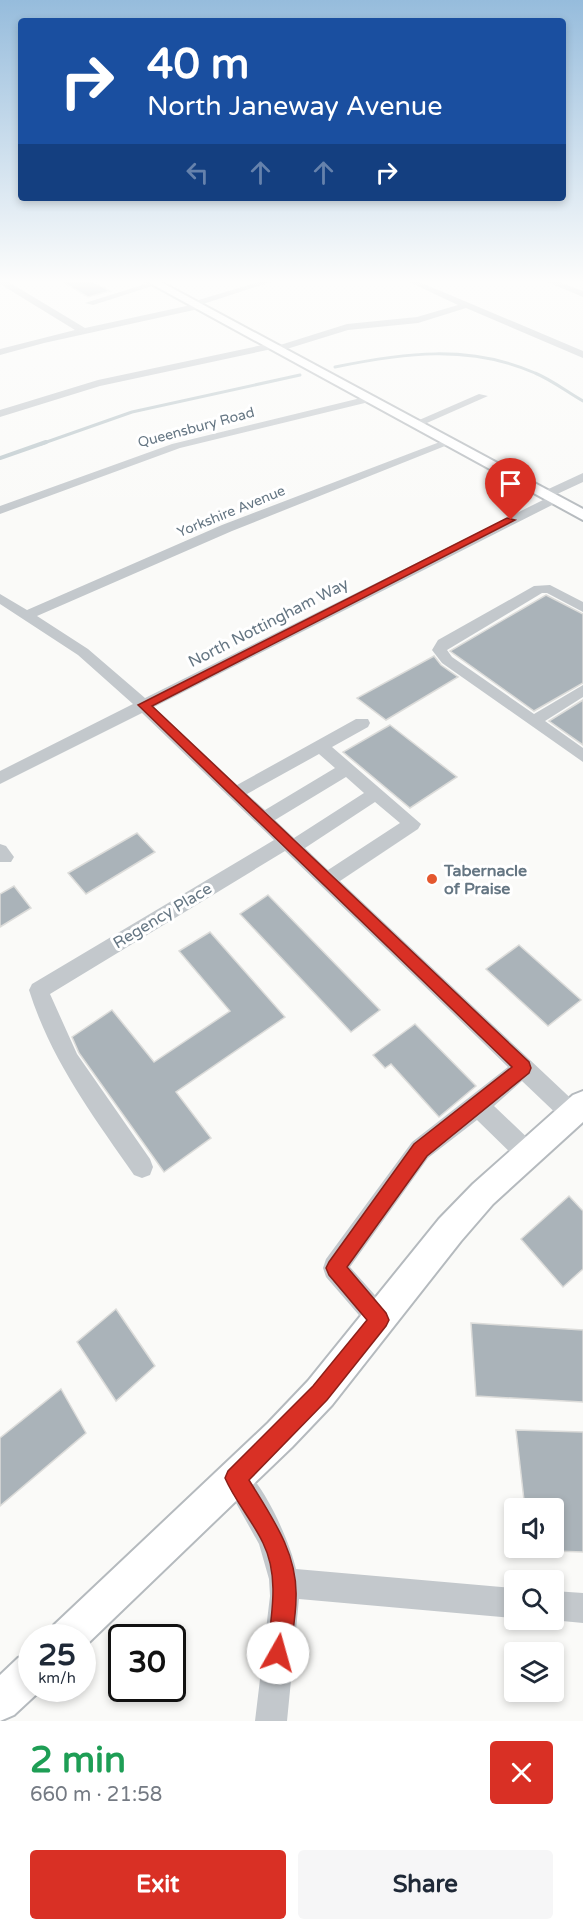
<!DOCTYPE html>
<meta charset="utf-8">
<style>
:root{--surface:#fff;--page:#f6f6f7;--text:#1f2937;--muted:#747a83;--accent:#d93025}
body{margin:0;font-family:"Varela Round",sans-serif;background:var(--page);color:var(--text);height:100vh;display:flex;flex-direction:column;font-size:22px;white-space:nowrap}
*{box-sizing:border-box;margin:0}
p{font-size:20px;color:var(--muted)}
.icon{flex:none;width:33px;height:33px;fill:none;stroke:currentColor;stroke-width:2;stroke-linecap:round;stroke-linejoin:round}
.map{position:relative;height:1721px;overflow:hidden}
.sheet{display:flex;flex-direction:column;background:var(--surface);flex:1}
.sheet>*{flex:none}
.guide{position:absolute;left:18px;top:18px;width:548px;height:183px;border-radius:6px;box-shadow:0 3px 9px #0003;background:#1a4fa0;color:#fff;overflow:hidden}
.buttons{position:absolute;left:504px;top:1498px;display:grid;gap:12px}
.buttons a{display:grid;place-items:center;width:60px;height:60px;border-radius:6px;background:var(--surface);box-shadow:0 3px 9px #0003;font-size:30px}
.speed{position:absolute;left:18px;top:1624px;display:flex;gap:12px;font-size:30px;font-weight:700;text-align:center}
.speed>*{display:grid;place-content:center;width:78px;height:78px;border-radius:50%;background:var(--surface);box-shadow:0 3px 9px #0003;line-height:1}
.speed small{font-size:15px;font-weight:400}
.speed .limit{border:3px solid #111;border-radius:9px;background:#fff;color:#111}
.pin{position:absolute;display:grid;place-items:center;width:51px;height:51px;color:#fff;margin:-62px -26px;border-radius:50% 50% 50% 0;rotate:-45deg;box-shadow:0 0 6px #0007}
.pin .icon{rotate:45deg}
.me{position:absolute;width:66px;margin:-33px;rotate:7deg;stroke-linejoin:round;filter:drop-shadow(0 0 4px #0008)}
.turn{display:flex;align-items:center;gap:21px;height:126px;padding:0 30px;font-size:27px}
.turn .icon{width:78px;height:78px;stroke-width:2.5}
.turn b{display:block;font-size:42px;line-height:51px}
.lanes{display:flex;align-items:center;height:57px;padding:0 30px;background:#0003;justify-content:center;gap:30px;direction:ltr}
.lanes .off{opacity:.35}
.round{display:grid;place-items:center;flex:none;width:63px;height:63px;border-radius:6px;background:var(--page)}
.head{display:flex;align-items:center;justify-content:space-between;height:102px;padding:0 30px}
h1{font-size:36px;font-weight:700;line-height:45px;color:#1e9e55}
.action{display:flex;gap:12px;margin-top:auto;padding:12px 30px}
.action a{flex:1;height:69px;border-radius:6px;background:var(--accent);color:#fff;font-size:24px;font-weight:700;line-height:69px;text-align:center}
.action a+a{background:var(--page);color:var(--text)}
.map>svg:first-child{display:block}
.lines{fill:none;stroke-linecap:round;stroke-linejoin:round}
.stream-far1{stroke:#bbc7cb;stroke-width:3}
.stream{stroke:#bbc7cb;stroke-width:4}
.building{fill:#aab3b9;stroke:#dcdcda;stroke-width:1.5}
.major-casing{stroke:#b5babe;stroke-width:4}
.minor{fill:#c3c8cc;fill-rule:evenodd}
.major{fill:#fff;fill-rule:evenodd}
.route{fill:#d93025;stroke:#8d1f18;stroke-width:1.5}
.poi-dot{fill:#e4572e;stroke:#fff;stroke-width:2}
.labels{text-anchor:middle;stroke-width:6;stroke-linejoin:round;paint-order:stroke}
.far-street-label{font-size:14px;fill:#657683;stroke:#fff}
.street-label{font-size:16px;fill:#657683;stroke:#fff}
.poi-label{font-size:16px;font-weight:bold;fill:#657683;stroke:#fff;text-anchor:start}
</style>
<div class="map">
<svg width="583" height="1721" viewBox="0 0 583 1721">
<rect width="100%" height="100%" fill="#fafaf8"/>
<g class="lines">
<g class="stream-far1">
<path d="M335,367C403,353 469,344 535,373C552,380 567,392 583,401"/>
<path d="M41,444L132,412L300,375"/>
</g>
<path class="stream" d="M0,458L46,442"/>
</g>
<g class="building">
<path d="M61,281H92L110,291L88,297Z"/>
<path d="M546,595L583,614V683L534,711L450,651Z"/>
<path d="M434,656L441,665L458,677L386,720L357,698Z"/>
<path d="M583,700V745L549,721Z"/>
<path d="M390,725L457,777L410,808L343,752Z"/>
<path d="M137,833L155,852L86,894L68,873Z"/>
<path d="M14,886L31,908L0,927V894Z"/>
<path d="M268,895L380,1010L351,1032L240,914Z"/>
<path d="M210,932L285,1017L176,1092L211,1138L164,1172L79,1053L72,1037L112,1010L154,1062L230,1011L179,951Z"/>
<path d="M519,945L581,1000L548,1026L486,969Z"/>
<path d="M415,1024L476,1086L439,1117L391,1064L385,1068L373,1055Z"/>
<path d="M569,1196L583,1211V1269L563,1287L521,1239Z"/>
<path d="M116,1309L155,1366L116,1401L77,1342Z"/>
<path d="M471,1323L583,1330V1402L476,1396Z"/>
<path d="M61,1389L86,1433L0,1506V1438Z"/>
<path d="M516,1430L583,1432V1552L554,1551V1509H525Z"/>
</g>
<g class="lines">
<defs>
<g id="major">
<path d="M146,281H159L583,509V520Z"/>
<path d="M583,1091V1122L493,1204L461,1241L332,1405L292,1447L82,1649V1638H48L54,1625L268,1423L308,1381L439,1219L473,1184L573,1095Z"/>
<path d="M32,1653V1689H42L14,1715L0,1721V1675L18,1658Z"/>
</g>
</defs>
<use href="#major" class="major-casing"/>
<g class="minor">
<path d="M0,281H7L85,328L191,305L192,302L262,281H274L203,304V308L44,343L0,355V349L75,330L0,284Z"/>
<path d="M155,281L162,283L93,305L85,303Z"/>
<path d="M407,281H417L583,351V358L466,308L418,323L348,330L277,352L272,349L100,386L0,417V410L98,380L272,343L277,346L347,324L417,317L458,305Z"/>
<path d="M545,281H556L583,291V297Z"/>
<path d="M479,394L488,396L420,426L410,424Z"/>
<path d="M369,396L374,399L373,401L180,448L0,514V506L172,444Z"/>
<path d="M445,440L455,442L232,531L37,616L88,649L145,698L545,499L540,495L542,492L583,473V482L555,495L560,499L558,502L154,707L237,785L356,719H368L370,723L368,727L332,747L421,824L418,829L340,881L580,1107L583,1114L580,1121L572,1124L564,1121L522,1081L494,1106L536,1146L539,1154L536,1162L528,1165L520,1162L477,1120L428,1158L350,1267L389,1311L393,1320L389,1329L380,1333L371,1329L326,1277L323,1268L326,1259L412,1142L508,1067L285,851L50,994L77,1054L150,1159L153,1167L150,1175L142,1178L134,1175C93,1116 51,1060 29,990L32,984L274,840L142,713L0,784V771L133,704L78,655L0,604V594L27,610L222,525ZM319,754L335,768L265,810L247,794ZM346,777L364,793L294,838L275,820ZM375,802L400,823L328,870L305,848Z"/>
<path d="M550,585L583,602V612L547,593H542L447,650L452,657L534,714L583,685V697L545,721L583,748V762L442,663L432,650L438,640L534,586Z"/>
<path d="M0,844L6,846L14,857L11,862H0Z"/>
<path d="M236,1464C261,1475 290,1542 296,1569L514,1588V1618L299,1599L287,1721H255L270,1596L269,1579L259,1544L222,1478L226,1468Z"/>
<path d="M554,1591L583,1593V1623L552,1620Z"/>
</g>
<use href="#major" class="major"/>
</g>
<linearGradient id="sky" x2="0" y2="1"><stop stop-color="#96bcdc"/><stop offset="0.54" stop-color="#fdfdfc"/><stop offset="1" stop-color="#fdfdfc" stop-opacity="0"/></linearGradient>
<rect width="583" height="521" fill="url(#sky)"/>
<path class="route" d="M507,518L515,520L152,706L529,1062L531,1068L529,1073L427,1156L347,1267L386,1313L389,1320L386,1326L327,1400L249,1480C271,1516 298,1553 296,1598C296,1616 292,1635 290,1653L287,1661L278,1665L270,1661L267,1653C271,1617 280,1577 263,1543C252,1520 235,1501 225,1478L228,1471L313,1386L367,1320L329,1275L326,1268L329,1262L414,1144L512,1067L138,705Z"/>
<circle class="poi-dot" cx="432" cy="879" r="6"/>
<g class="labels">
<g class="far-street-label">
<text transform="translate(196 427) rotate(-15)" y="5">Queensbury Road</text>
<text transform="translate(231 511) rotate(-22)" y="5">Yorkshire Avenue</text>
</g>
<g class="street-label">
<text transform="translate(268 622) rotate(-27)" y="6">North Nottingham Way</text>
<text transform="translate(162 915) rotate(-31)" y="6">Regency Place</text>
</g>
<g class="poi-label">
<text x="444" y="876">Tabernacle<tspan x="444" dy="18">of Praise</tspan></text>
</g>
</g>
</svg>
<div class="buttons">
<a><svg class="icon" aria-label="sound" viewBox="0 0 24 24"><path d="M4 9h4l5-4v14l-5-4H4zM17 9q2 3 0 6"/></svg></a>
<a><svg class="icon" aria-label="search" viewBox="0 0 24 24"><circle cx="10" cy="10" r="6"/><path d="M15 15l6 6"/></svg></a>
<a><svg class="icon" aria-label="layers" viewBox="0 0 24 24"><path d="M12 4l9 5-9 5-9-5zM3 14l9 5 9-5"/></svg></a>
</div>
<div class="speed"><div>25<small>km/h</small></div><div class="limit">30</div></div>
<div class="pin" style="left:511px;top:520px;background:#d93025"><svg class="icon" aria-label="arrive" viewBox="0 0 24 24"><path d="M6 21V4h12l-3 4 3 4H6"/></svg></div>
<svg class="me" style="left:278px;top:1653px" viewBox="-20 -20 40 40"><circle r="19" fill="#fff"/><path d="M0-13L10 11 0 6-10 11z" fill="#d93025"/></svg>
<div class="guide">
<div class="turn"><svg class="icon" aria-label="right" viewBox="0 0 24 24"><path d="M7 20v-9h11M14 6l5 5-5 5"/></svg><div><b>40 m</b>North Janeway Avenue</div></div>
<div class="lanes"><svg class="icon off" aria-label="left" viewBox="0 0 24 24"><path d="M17 20v-9H6M10 6l-5 5 5 5"/></svg><svg class="icon off" aria-label="ahead" viewBox="0 0 24 24"><path d="M12 20V5M6 11l6-6 6 6"/></svg><svg class="icon off" aria-label="ahead" viewBox="0 0 24 24"><path d="M12 20V5M6 11l6-6 6 6"/></svg><svg class="icon" aria-label="right" viewBox="0 0 24 24"><path d="M7 20v-9h11M14 6l5 5-5 5"/></svg></div>
</div>
</div>
<section class="sheet">
<div class="head"><div><h1>2 min</h1><p>660 m · 21:58</p></div><a class="round" style="background:#d93025;color:#fff"><svg class="icon" aria-label="close" viewBox="0 0 24 24"><path d="M6 6l12 12M18 6L6 18"/></svg></a></div>
<div class="action"><a>Exit</a><a>Share</a></div>
</section>
